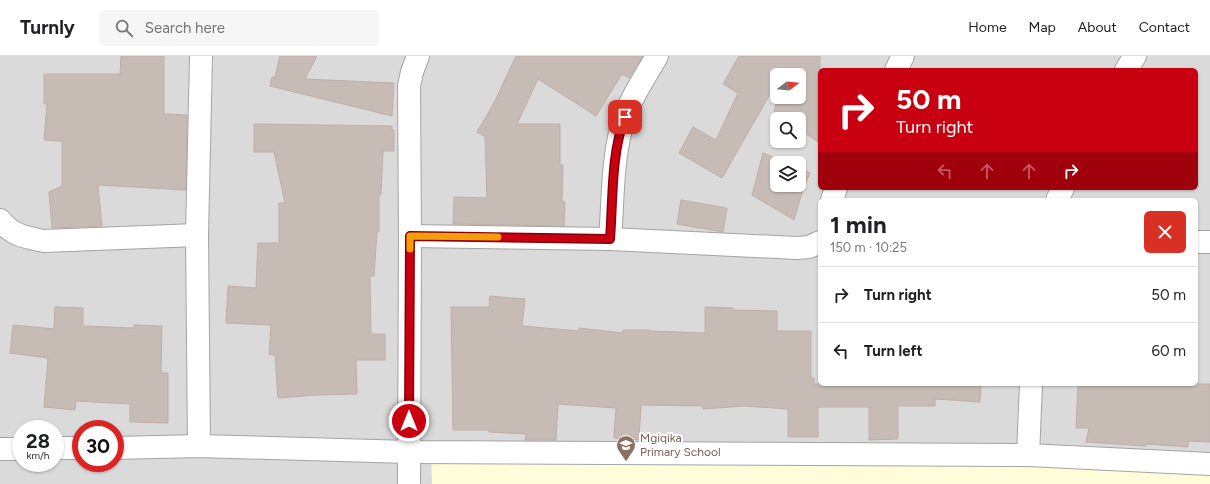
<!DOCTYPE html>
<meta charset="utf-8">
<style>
:root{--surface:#fff;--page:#f6f6f6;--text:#202124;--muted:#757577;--line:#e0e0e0}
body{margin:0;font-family:Figtree,sans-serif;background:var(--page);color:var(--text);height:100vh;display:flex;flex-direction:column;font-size:15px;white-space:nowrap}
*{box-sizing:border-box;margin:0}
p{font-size:13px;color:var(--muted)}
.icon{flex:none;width:22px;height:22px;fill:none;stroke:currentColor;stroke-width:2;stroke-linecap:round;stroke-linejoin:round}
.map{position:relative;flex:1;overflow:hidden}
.drawer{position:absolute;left:818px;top:142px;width:380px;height:188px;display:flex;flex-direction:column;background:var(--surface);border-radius:6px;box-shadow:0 1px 3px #0004}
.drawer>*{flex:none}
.guide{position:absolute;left:818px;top:12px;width:380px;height:122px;border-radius:6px;box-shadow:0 1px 3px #0004;background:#c90010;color:#fff;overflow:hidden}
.needle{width:26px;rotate:74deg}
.controls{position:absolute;left:770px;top:12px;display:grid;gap:8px}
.controls a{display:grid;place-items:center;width:36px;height:36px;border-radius:6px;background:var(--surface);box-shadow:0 1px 3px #0004;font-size:20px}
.speed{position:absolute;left:12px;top:364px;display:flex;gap:8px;font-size:20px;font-weight:700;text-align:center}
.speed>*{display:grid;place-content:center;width:52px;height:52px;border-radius:50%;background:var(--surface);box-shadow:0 1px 3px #0004;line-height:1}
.speed small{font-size:10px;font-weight:400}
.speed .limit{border:6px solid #d22;background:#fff;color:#111}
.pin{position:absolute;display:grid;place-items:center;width:34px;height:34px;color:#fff;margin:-17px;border-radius:8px;box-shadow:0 2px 6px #0006}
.me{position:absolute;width:44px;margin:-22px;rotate:0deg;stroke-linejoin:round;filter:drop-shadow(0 0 3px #0008)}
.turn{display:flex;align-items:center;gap:14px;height:84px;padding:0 12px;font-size:18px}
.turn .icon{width:52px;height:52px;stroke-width:2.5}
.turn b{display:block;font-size:28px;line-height:34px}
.lanes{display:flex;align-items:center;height:38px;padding:0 12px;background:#0003;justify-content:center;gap:20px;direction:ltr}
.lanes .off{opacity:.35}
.round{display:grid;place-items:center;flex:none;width:42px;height:42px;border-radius:6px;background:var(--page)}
.summary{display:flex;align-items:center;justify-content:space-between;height:68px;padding:0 12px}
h1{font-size:24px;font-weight:700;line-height:30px}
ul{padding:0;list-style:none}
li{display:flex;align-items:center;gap:12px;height:56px;padding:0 12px;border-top:1px solid var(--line)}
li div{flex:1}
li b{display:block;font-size:15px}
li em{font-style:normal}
header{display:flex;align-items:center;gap:24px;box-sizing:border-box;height:56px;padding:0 20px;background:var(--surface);border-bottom:1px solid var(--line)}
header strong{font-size:19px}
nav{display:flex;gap:22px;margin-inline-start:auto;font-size:14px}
.search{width:280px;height:36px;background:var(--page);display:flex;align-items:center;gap:10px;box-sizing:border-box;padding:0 14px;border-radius:6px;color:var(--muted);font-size:15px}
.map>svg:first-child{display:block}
.residential{fill:#dbdada;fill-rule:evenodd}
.education{fill:#fffcda}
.building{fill:#c7bbb5;stroke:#c2aea3}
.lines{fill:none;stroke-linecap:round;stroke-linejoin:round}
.minor-casing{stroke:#a4a4a4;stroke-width:24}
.minor{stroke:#fff;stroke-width:22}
.route-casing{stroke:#83000a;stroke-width:10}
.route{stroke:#c90010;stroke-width:7}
.slow{stroke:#f59e0b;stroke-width:7}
.labels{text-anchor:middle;stroke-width:4;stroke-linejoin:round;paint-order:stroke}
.education-label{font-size:12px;fill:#785e54;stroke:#fff;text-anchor:start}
</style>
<header>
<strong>Turnly</strong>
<div class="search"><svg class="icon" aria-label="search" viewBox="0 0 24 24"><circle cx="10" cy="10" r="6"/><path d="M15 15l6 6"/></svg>Search here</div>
<nav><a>Home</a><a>Map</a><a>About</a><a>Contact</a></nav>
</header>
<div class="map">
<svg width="1210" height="428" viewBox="0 0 1210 428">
<rect width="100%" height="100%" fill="#efe9e2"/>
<path class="residential" d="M0,0H1210V428H0ZM820,14H1196V132H820ZM777,19H799V41H777ZM777,63H799V85H777ZM777,107H799V129H777ZM820,144H1196V328H820ZM21,373H55V407H21ZM81,373H115V407H81Z"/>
<path class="education" d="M431,397L1210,415V428H432Z"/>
<g class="building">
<path d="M121,0H164V58L187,59L186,134L98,129L102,170L52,172L49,136L62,130V85L44,84L47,48H44V18H120Z"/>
<path d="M280,0H317L305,23L394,27L392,60L270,30L272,21H275Z"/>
<path d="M516,0H643L629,22L622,18L596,60L538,23L517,68H560V109H563L562,145L565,146L564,170L453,168L454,141L487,142L485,81L477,76L495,45Z"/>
<path d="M739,0H820V87L799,73V63H784L774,56L778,41H799V19H777V26L722,122L679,97L693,71L716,84L738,37L723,28Z"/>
<path d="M254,68L392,70V74H394V95H383L381,139L379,138V176H377L374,220H370L371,278H385V304H356L357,338L317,339L278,342L275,299L269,298L271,269L226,267L228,230L256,232L258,187H279V147H285L274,96H254Z"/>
<path d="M763,97L787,107H777V129H799V112L810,117L803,133L794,164L752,139Z"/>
<path d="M681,144L727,152L723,176L677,168Z"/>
<path d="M490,240L525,243L522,270L579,275V272L623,277V274H650V275L705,277V251L733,252V254L777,255V275H811V322H814V328H981L980,346L935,343V350H898V383L869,384V351H818V381H788V353L744,350L703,353V350L641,349L639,384L614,382L616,352L558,348L556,384H525L526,378L489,376V374H453L451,251H489Z"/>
<path d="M55,251L83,252V270L134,272V269L162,270L161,317H168V367L130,366V348L76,345L75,354L44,351L48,302L10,297L13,269L54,273Z"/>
<path d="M1078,328H1210V386L1188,385V391L1146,388V390L1086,386L1089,372H1076Z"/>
</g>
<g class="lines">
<defs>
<g id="minor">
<path d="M896,14L903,0"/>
<path d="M1126,14L1135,0"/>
<path d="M832,144L836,132"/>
<path d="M1057,144L1063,132"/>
<path d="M0,164C13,180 25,181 44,185L197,179"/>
<path d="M410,180L610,183L797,192L809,191L820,186"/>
<path d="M610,183C613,147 612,108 621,73C627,47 644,23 657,0"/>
<path d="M1196,186H1210"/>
<path d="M199,390L197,179L201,0"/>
<path d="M55,392H81"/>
<path d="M115,392L199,390L409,396L1028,399L1210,408"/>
<path d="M0,393H21"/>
<path d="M1028,399L1031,328"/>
<path d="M409,428L410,180L409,30L412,16L418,0"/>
</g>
</defs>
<use href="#minor" class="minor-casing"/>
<use href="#minor" class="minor"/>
</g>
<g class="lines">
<defs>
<path id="route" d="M409,365L410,180L610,183C613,144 611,97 625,61"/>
</defs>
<use href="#route" class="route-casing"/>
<use href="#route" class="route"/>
<path class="slow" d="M410,193V180L498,181"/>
</g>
<defs>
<symbol id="school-pin" viewBox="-11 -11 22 30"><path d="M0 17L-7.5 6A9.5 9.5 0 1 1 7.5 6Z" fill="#8d6e63" stroke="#fff"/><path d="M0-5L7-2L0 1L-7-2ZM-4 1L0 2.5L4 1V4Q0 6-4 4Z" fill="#fff"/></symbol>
</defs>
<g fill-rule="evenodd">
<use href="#school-pin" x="615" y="378" width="22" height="30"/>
</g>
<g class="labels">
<g class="education-label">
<text x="640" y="386">Mgiqika<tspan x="640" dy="14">Primary School</tspan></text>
</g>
</g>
</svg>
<div class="controls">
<a><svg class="needle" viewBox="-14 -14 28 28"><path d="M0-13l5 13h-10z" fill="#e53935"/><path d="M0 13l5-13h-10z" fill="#757577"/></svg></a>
<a><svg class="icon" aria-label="search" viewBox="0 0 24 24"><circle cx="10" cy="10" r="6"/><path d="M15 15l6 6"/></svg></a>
<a><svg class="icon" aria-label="layers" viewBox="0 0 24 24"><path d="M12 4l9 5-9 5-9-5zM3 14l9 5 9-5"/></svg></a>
</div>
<div class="speed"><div>28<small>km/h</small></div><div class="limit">30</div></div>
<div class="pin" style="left:625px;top:61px;background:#d93025"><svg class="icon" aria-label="arrive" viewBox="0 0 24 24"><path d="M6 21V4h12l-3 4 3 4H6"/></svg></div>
<svg class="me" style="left:409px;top:365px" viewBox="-20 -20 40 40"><circle r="17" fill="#c90010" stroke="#fff" stroke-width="3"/><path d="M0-11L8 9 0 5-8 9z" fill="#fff"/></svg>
<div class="guide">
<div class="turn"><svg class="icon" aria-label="right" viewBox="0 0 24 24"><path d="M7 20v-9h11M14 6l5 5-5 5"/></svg><div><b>50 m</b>Turn right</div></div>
<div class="lanes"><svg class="icon off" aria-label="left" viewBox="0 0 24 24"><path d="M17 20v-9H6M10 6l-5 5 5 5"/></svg><svg class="icon off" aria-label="ahead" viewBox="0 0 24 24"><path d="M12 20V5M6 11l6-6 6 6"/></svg><svg class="icon off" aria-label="ahead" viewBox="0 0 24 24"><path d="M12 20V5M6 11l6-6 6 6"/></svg><svg class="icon" aria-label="right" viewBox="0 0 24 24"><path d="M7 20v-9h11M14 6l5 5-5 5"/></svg></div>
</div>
<section class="drawer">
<div class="summary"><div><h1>1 min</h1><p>150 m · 10:25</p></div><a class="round" style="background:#d93025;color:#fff"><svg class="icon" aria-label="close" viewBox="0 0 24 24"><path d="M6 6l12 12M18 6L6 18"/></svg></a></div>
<ul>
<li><svg class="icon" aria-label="right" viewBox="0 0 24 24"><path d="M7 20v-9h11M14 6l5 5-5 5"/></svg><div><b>Turn right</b></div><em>50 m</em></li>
<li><svg class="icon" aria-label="left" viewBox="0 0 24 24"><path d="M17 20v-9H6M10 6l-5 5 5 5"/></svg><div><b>Turn left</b></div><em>60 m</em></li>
</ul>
</section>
</div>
